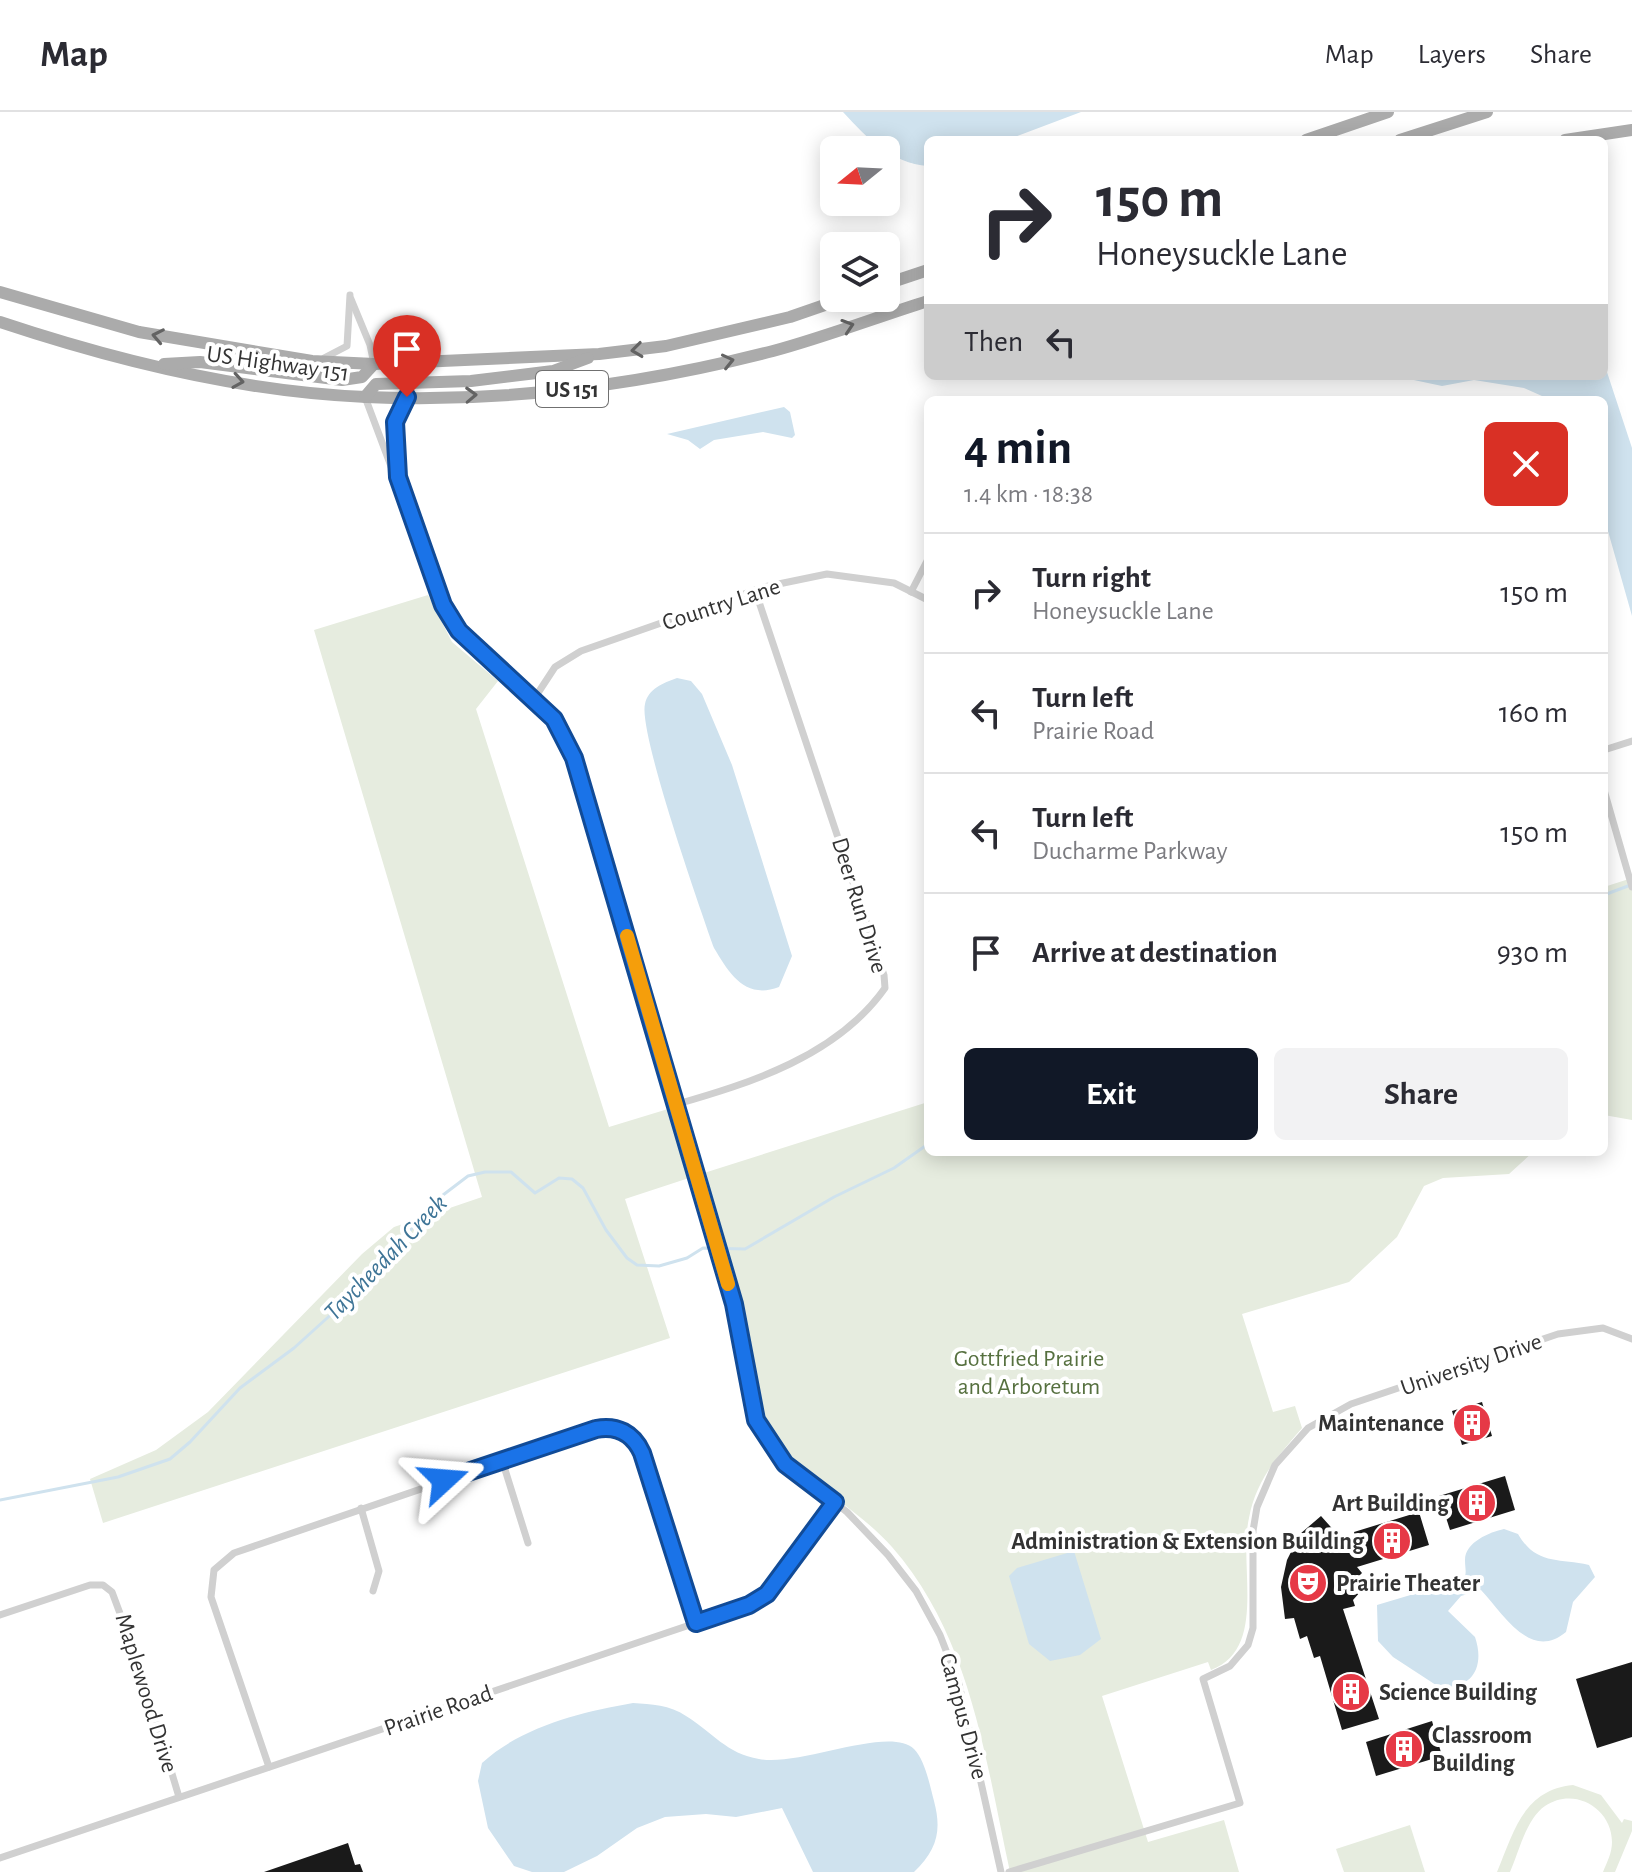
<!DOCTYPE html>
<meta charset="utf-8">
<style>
:root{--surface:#fff;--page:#f2f2f3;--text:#2b2b33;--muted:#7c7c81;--line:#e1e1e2;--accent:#111827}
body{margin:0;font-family:"Alegreya Sans",sans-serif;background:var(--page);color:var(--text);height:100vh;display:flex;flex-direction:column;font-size:30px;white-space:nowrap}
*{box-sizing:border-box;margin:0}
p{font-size:26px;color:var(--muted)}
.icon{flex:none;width:44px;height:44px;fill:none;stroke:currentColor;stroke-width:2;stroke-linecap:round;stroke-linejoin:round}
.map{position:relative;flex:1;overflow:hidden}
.sheet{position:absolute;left:924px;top:284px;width:684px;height:760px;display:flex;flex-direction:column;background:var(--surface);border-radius:12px;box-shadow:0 4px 20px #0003}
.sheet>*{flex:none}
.hud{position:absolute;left:924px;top:24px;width:684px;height:244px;border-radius:12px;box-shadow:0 4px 20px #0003;background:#fff;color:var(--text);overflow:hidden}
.needle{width:52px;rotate:252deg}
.fabs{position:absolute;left:820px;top:24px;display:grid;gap:16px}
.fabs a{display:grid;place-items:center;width:80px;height:80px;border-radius:12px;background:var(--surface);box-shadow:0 4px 20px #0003;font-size:40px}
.pin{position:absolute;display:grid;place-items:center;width:68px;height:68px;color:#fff;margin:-82px -34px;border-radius:50% 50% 50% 0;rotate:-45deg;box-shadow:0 0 8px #0007}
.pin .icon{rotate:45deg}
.me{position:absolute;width:88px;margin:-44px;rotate:71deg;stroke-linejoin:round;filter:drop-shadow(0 0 6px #0008)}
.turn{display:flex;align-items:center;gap:28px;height:168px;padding:0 40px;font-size:36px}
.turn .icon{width:104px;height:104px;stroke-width:2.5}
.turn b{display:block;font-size:56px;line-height:68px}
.then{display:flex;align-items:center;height:76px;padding:0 40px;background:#0003;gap:16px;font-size:30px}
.round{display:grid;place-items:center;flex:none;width:84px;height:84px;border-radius:12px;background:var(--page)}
.overview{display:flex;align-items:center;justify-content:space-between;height:136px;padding:0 40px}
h1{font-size:48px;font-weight:700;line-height:60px;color:var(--accent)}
.action{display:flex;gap:16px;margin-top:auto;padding:16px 40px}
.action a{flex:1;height:92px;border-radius:12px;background:var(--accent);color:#fff;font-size:32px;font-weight:700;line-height:92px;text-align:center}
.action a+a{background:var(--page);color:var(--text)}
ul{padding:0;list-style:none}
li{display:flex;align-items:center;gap:24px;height:120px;padding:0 40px;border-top:2px solid var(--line)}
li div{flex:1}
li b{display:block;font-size:30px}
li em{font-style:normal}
header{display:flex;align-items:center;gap:48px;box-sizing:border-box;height:112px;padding:0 40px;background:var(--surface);border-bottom:2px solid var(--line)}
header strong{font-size:38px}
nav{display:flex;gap:44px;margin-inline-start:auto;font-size:28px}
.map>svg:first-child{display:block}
.green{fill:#e6ecdf}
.water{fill:#cfe2ee}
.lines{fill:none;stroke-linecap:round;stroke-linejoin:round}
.stream{stroke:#cfe2ee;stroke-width:3}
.building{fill:#1a1a1a}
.street{stroke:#d0d0d0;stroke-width:7}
.primary{stroke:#ababab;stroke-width:12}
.oneway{stroke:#636363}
.route-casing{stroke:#114b97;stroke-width:20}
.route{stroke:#1a73e8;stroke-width:14}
.slow{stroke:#f59e0b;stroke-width:14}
.labels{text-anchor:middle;stroke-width:8;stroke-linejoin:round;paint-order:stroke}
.shield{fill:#fff;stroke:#707070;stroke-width:2}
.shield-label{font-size:22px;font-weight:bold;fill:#333}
.street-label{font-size:24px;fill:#333;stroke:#fff}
.park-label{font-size:24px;fill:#56703f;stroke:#fff}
.poi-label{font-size:24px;font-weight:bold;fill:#333;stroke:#fff;text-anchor:end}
.water-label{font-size:26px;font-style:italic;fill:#3f7597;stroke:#fff}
</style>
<header>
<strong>Map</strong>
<nav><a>Map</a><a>Layers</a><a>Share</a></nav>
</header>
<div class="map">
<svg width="1632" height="1760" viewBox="0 0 1632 1760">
<rect width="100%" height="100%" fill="#fff"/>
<g class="green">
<path d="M428,483L452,530L498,569L476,597L609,1015L668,997L689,1066L625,1087L670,1226L103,1411L90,1367L156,1338L208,1300L362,1142L394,1115L482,1085L314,518Z"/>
<path d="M1632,766V1008L1604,1003V775Z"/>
<path d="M928,990V1040H1533L1509,1062L1443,1066L1424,1074L1397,1125L1349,1170L1242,1202L1273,1300L1295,1294L1302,1316C1278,1344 1256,1368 1249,1406C1238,1454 1268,1537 1211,1558L1208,1550L1102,1584L1148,1730L1224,1708L1239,1760H1010C985,1646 971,1525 892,1435C855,1393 797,1368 770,1318C750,1283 753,1240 744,1201C732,1154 717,1108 704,1061Z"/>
<path d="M1573,1673L1601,1683L1622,1711L1624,1707L1632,1709V1719L1615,1760H1603C1607,1750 1612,1741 1612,1730C1612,1696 1574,1674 1545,1694C1526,1707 1519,1740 1510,1760H1497C1514,1720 1523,1678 1573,1673Z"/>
<path d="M1410,1713L1425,1760H1344L1336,1737Z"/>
</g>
<g class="water">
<path d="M843,0H1081L1007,28H928V54C891,51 868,27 843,0Z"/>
<path d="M1604,251L1632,336V504L1604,405V288H1551L1524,276L1474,268L1442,274L1395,264H1604Z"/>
<path d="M784,295L790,300L795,323L792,326L763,320L714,328L700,337L688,328L667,322Z"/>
<path d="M677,566L691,569L702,582L732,653L792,844L779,875C745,888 729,861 714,836C701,799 638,620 645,592C648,577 663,571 677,566Z"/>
<path d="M1504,1417L1518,1422C1536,1453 1557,1446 1589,1453L1595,1465L1573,1490L1566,1520C1530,1550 1503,1501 1481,1478L1461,1484L1448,1499L1475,1525C1485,1554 1473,1578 1439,1575L1393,1545L1378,1529L1377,1493L1464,1467C1467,1460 1465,1457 1465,1448C1465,1430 1490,1420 1504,1417Z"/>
<path d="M1074,1439L1101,1527L1080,1543L1050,1549L1029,1532L1009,1464L1017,1456Z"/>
<path d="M633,1591C651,1592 670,1593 686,1604C712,1620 727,1642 759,1647C800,1655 889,1613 914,1637C925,1648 930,1674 934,1689C942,1719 937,1738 914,1760H813L782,1696L736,1705L706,1702L665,1705L637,1716L597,1744L564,1760H532L514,1754L488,1716L478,1669L482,1651C521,1615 581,1600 633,1591Z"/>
</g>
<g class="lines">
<g class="stream">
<path d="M1604,783L1628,774"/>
<path d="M0,1388L118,1365L170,1347L190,1330L240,1276L294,1236L336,1198L443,1083L468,1064L485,1060H511L535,1081L559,1066L572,1067L583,1076L606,1118L627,1146L637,1153L659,1154L687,1146L703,1136L745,1137L834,1085L894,1056L928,1032"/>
</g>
</g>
<g class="building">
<path d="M1482,1290L1492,1324L1462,1333L1452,1299Z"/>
<path d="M1505,1364L1515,1398L1450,1418L1439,1384Z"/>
<path d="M1419,1400L1429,1433L1357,1455L1362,1461L1358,1465L1361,1479L1353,1488L1355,1494L1343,1497L1379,1607L1342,1618L1320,1544L1314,1546L1307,1524L1300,1527L1294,1506L1285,1507L1281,1475L1287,1448L1300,1422L1321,1404L1346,1432L1355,1424L1354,1420Z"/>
<path d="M1632,1550V1625L1597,1636L1576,1567Z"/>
<path d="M1432,1609L1442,1644L1376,1664L1366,1630Z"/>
<path d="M348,1731L355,1753L360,1752L363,1760H264Z"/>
</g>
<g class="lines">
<g class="street">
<path d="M351,187L370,233L374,252"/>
<path d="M324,246L347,234L350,183"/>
<path d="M365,285L443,493L459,519L554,607L574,646L734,1192L756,1308L785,1352L847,1400L888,1443L916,1479L940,1523L959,1572L1001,1760"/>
<path d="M1257,288H1260"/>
<path d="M398,359L395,310L406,286"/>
<path d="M911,480L928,447"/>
<path d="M534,587L555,555L581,539L764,475L827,462L894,471L928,488"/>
<path d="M1604,638L1632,629"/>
<path d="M1604,678L1632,775"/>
<path d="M674,993C751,971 837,944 885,876L884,863L755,478"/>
<path d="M502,1348L528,1431"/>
<path d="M361,1396L379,1459L373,1479"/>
<path d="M0,1503L90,1473H103L112,1480L140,1555L179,1685"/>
<path d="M269,1655L211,1485L214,1458L234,1441L596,1317L623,1319L641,1337L696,1511"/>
<path d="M0,1746L749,1493L777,1472L835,1390"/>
<path d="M1009,1760L1240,1691L1203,1567L1230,1554L1248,1533L1253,1516V1419L1257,1395L1275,1353L1308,1316L1351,1292L1558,1222L1603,1216L1632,1227"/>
</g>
<g class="primary">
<path d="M1306,28L1388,0"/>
<path d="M1400,28L1487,0"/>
<path d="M1565,28L1632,18"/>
<path d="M886,172L928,158"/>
<path d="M0,180L139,220L312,249L374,252L599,242L666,234L790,205L845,186"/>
<path d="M0,210C117,249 242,280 366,285C502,291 641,273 773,239C825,225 877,205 928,189"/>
<path d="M164,252L200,250L342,268L362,265L374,252"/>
<path d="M365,285L376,272L471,269L553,259L588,246"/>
</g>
</g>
<defs><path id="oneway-chevron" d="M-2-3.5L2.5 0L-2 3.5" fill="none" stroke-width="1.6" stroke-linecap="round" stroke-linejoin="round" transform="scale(2)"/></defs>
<g class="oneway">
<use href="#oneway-chevron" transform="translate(848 214) rotate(-18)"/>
<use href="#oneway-chevron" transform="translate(158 224) rotate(-169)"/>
<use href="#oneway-chevron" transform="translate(637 238) rotate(173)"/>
<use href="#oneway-chevron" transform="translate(728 249) rotate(-13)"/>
<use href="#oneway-chevron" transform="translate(238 269) rotate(9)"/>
<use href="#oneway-chevron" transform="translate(471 283) rotate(-2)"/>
</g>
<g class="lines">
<defs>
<path id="route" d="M407,285L395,310L398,365L443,493L459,519L554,607L574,646L734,1192L756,1308L785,1352L835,1390L767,1482L749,1493L696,1511L642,1341C633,1321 617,1313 596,1317L444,1368"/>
</defs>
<use href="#route" class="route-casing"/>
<use href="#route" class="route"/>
<path class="slow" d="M627,824L728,1172"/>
</g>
<defs>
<symbol id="building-disc" viewBox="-11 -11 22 22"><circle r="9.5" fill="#e63946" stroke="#fff"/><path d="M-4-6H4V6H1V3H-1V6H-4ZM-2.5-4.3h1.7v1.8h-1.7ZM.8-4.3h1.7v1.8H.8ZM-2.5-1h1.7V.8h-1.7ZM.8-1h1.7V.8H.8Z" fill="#fff"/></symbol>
<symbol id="theatre-disc" viewBox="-11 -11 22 22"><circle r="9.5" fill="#e63946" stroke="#fff"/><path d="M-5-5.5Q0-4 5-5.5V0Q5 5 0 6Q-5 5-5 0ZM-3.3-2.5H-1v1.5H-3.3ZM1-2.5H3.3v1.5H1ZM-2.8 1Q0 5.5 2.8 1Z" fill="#fff"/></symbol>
</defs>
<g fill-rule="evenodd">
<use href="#building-disc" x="1450" y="1289" width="44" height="44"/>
<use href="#building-disc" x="1455" y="1369" width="44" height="44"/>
<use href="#building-disc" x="1370" y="1407" width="44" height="44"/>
<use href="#theatre-disc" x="1286" y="1449" width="44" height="44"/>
<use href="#building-disc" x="1329" y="1558" width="44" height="44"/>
<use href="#building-disc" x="1382" y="1615" width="44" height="44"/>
</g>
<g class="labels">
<rect class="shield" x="536" y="259" width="72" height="36" rx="6"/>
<g class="shield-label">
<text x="572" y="285">US 151</text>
</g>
<g class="street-label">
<text transform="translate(278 251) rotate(8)" y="8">US Highway 151</text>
<text transform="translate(721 492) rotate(-18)" y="8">Country Lane</text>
<text transform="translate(860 793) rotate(73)" y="8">Deer Run Drive</text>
<text transform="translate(1471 1252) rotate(-19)" y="8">University Drive</text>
<text transform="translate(147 1581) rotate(73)" y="8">Maplewood Drive</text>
<text transform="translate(438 1598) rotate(-19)" y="8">Prairie Road</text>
<text transform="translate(964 1604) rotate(75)" y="8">Campus Drive</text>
</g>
<g class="park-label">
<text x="1029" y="1254">Gottfried Prairie<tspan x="1029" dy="28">and Arboretum</tspan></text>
</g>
<g class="poi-label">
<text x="1444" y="1319">Maintenance</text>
<text x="1449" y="1399">Art Building</text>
<text x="1364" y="1437">Administration &amp; Extension Building</text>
<text x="1336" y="1479" text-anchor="start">Prairie Theater</text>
<text x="1379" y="1588" text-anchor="start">Science Building</text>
<text x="1432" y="1631" text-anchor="start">Classroom<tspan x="1432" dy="28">Building</tspan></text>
</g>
<g class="water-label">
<text transform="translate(385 1145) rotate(-46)" y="9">Taycheedah Creek</text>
</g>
</g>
</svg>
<div class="fabs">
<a><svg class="needle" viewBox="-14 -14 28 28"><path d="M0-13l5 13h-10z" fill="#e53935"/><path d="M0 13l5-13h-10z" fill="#7c7c81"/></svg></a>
<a><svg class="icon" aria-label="layers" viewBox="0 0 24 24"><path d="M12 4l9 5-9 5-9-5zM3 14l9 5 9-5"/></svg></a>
</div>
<div class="pin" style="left:407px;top:285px;background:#d93025"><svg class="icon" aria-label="arrive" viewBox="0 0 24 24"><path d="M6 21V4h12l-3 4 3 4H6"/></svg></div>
<svg class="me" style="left:444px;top:1368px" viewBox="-20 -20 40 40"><path d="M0-17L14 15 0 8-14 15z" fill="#1a73e8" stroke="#fff" stroke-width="4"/></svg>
<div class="hud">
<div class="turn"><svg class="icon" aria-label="right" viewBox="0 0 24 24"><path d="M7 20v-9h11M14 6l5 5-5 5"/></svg><div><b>150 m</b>Honeysuckle Lane</div></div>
<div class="then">Then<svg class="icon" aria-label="left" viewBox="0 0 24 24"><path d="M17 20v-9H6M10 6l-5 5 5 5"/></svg></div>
</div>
<section class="sheet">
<div class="overview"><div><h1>4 min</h1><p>1.4 km · 18:38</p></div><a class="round" style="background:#d93025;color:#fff"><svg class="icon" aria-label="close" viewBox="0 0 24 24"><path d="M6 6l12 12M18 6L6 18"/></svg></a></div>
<ul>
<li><svg class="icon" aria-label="right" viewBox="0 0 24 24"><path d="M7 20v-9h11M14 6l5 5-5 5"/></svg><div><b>Turn right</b><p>Honeysuckle Lane</p></div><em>150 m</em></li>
<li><svg class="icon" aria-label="left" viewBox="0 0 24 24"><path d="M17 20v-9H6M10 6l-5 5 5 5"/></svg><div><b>Turn left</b><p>Prairie Road</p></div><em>160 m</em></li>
<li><svg class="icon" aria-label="left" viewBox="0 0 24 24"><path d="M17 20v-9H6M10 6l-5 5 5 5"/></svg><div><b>Turn left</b><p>Ducharme Parkway</p></div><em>150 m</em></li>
<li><svg class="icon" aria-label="arrive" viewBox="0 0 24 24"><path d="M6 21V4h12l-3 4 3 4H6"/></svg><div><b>Arrive at destination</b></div><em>930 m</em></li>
</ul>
<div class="action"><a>Exit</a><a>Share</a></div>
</section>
</div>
